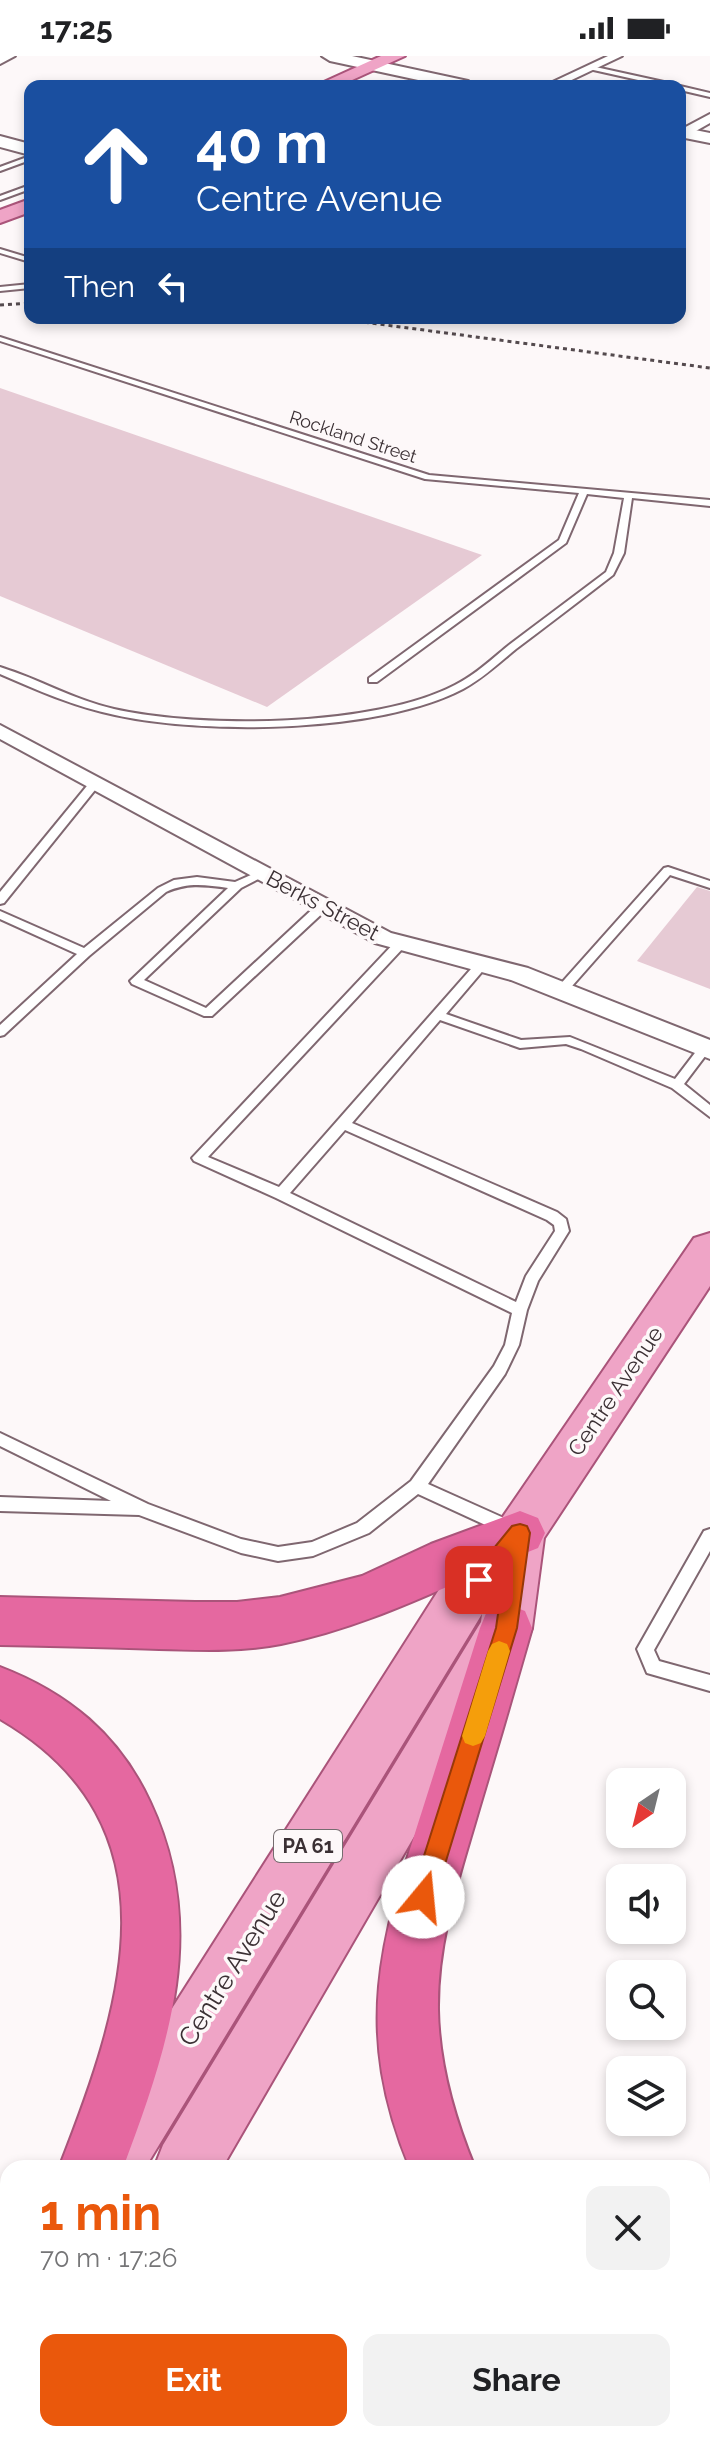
<!DOCTYPE html>
<meta charset="utf-8">
<style>
:root{--surface:#fff;--page:#f2f2f2;--text:#202124;--muted:#757577;--accent:#ea580c}
body{margin:0;font-family:Raleway,sans-serif;background:var(--page);color:var(--text);height:100vh;display:flex;flex-direction:column;font-size:30px;white-space:nowrap}
*{box-sizing:border-box;margin:0}
p{font-size:26px;color:var(--muted)}
.icon{flex:none;width:44px;height:44px;fill:none;stroke:currentColor;stroke-width:2;stroke-linecap:round;stroke-linejoin:round}
.map{position:relative;flex:1;overflow:hidden}
.side{position:absolute;left:0px;top:2104px;width:710px;height:282px;display:flex;flex-direction:column;background:var(--surface);border-radius:24px 24px 0 0;box-shadow:0 4px 12px #0003}
.side>*{flex:none}
.hud{position:absolute;left:24px;top:24px;width:662px;height:244px;border-radius:16px;box-shadow:0 4px 12px #0003;background:#1a4fa0;color:#fff;overflow:hidden}
.needle{width:52px;rotate:215deg}
.controls{position:absolute;left:606px;top:1712px;display:grid;gap:16px}
.controls a{display:grid;place-items:center;width:80px;height:80px;border-radius:16px;background:var(--surface);box-shadow:0 4px 12px #0003;font-size:40px}
.pin{position:absolute;display:grid;place-items:center;width:68px;height:68px;color:#fff;margin:-34px;border-radius:16px;box-shadow:0 4px 12px #0006}
.me{position:absolute;width:88px;margin:-44px;rotate:17deg;stroke-linejoin:round;filter:drop-shadow(0 0 6px #0008)}
.turn{display:flex;align-items:center;gap:28px;height:168px;padding:0 40px;font-size:36px}
.turn .icon{width:104px;height:104px;stroke-width:2.5}
.turn b{display:block;font-size:56px;line-height:68px}
.then{display:flex;align-items:center;height:76px;padding:0 40px;background:#0003;gap:16px;font-size:30px}
.round{display:grid;place-items:center;flex:none;width:84px;height:84px;border-radius:16px;background:var(--page)}
.head{display:flex;align-items:center;justify-content:space-between;height:136px;padding:0 40px}
h1{font-size:48px;font-weight:700;line-height:60px;color:var(--accent)}
.cta{display:flex;gap:16px;margin-top:auto;padding:16px 40px}
.cta a{flex:1;height:92px;border-radius:16px;background:var(--accent);color:#fff;font-size:32px;font-weight:700;line-height:92px;text-align:center}
.cta a+a{background:var(--page);color:var(--text)}
.status{display:flex;justify-content:space-between;align-items:center;height:56px;padding:0 40px;background:var(--surface);direction:ltr}
.status svg{height:22px;fill:currentColor}
.map>svg:first-child{display:block}
.building{fill:#e6cad4}
.lines{fill:none;stroke-linecap:round;stroke-linejoin:round}
.lane-casing{stroke:#7f6770;stroke-width:4}
.street-casing{stroke:#7f6770;stroke-width:4}
.secondary-casing{stroke:#7f6770;stroke-width:4}
.primary-casing{stroke:#aa547a;stroke-width:4}
.highway-casing{stroke:#aa547a;stroke-width:4}
.lane{fill:#fff;fill-rule:evenodd}
.street{fill:#fff;fill-rule:evenodd}
.secondary{fill:#fff;fill-rule:evenodd}
.primary{fill:#efa4c6;fill-rule:evenodd}
.highway{fill:#e568a0;fill-rule:evenodd}
.rail{stroke:#544a4e;stroke-width:3;stroke-dasharray:4 4;stroke-linecap:butt}
.route{fill:#ea580c;stroke:#983908;stroke-width:2}
.slow{fill:#f59e0b}
.labels{text-anchor:middle;stroke-width:7;stroke-linejoin:round;paint-order:stroke}
.far-street-label{font-size:18px;fill:#3b3034;stroke:#fdf8f9}
.shield{fill:#fdf8f9;stroke:#756c6f;stroke-width:2}
.shield-label{font-size:20px;font-weight:bold;fill:#3b3034}
.street-label{font-size:22px;fill:#3b3034;stroke:#fdf8f9}
.near-street-label{font-size:26px;fill:#3b3034;stroke:#fdf8f9}
</style>
<div class="status"><b>17:25</b><svg viewBox="0 0 49 12"><path d="M0 12V9h3v3zM5 12V6h3v6zM10 12V3h3v9zM15 12V0h3v12zM26 1h20v11H26zM47 4h2v5h-2z"/></svg></div>
<div class="map">
<svg width="710" height="2385" viewBox="0 0 710 2385">
<rect width="100%" height="100%" fill="#fdf8f9"/>
<g class="building">
<path d="M0,332L482,499L267,651L0,540Z"/>
<path d="M697,831L710,835V933L637,905Z"/>
</g>
<g class="lines">
<defs>
<g id="lane">
<path d="M591,10L673,28L676,30H665L589,13Z"/>
<path d="M438,22L440,25L428,30H420Z"/>
<path d="M333,24L354,28L357,30L331,27Z"/>
<path d="M365,28H395L398,30H362Z"/>
<path d="M680,30L710,37V41L680,34Z"/>
<path d="M30,100V104L0,115V111Z"/>
<path d="M30,129V133L0,144V140Z"/>
<path d="M0,193L30,202V206L0,197Z"/>
<path d="M30,228V232L0,235V231Z"/>
<path d="M0,281L429,419L710,444V450L632,442L624,497L613,519C581,544 549,568 516,593C499,607 482,623 463,633C379,677 206,679 115,659C75,651 37,634 0,618V611C39,623 74,644 114,653C202,673 375,671 455,629C475,619 492,603 509,589C541,565 574,540 606,516L614,497L624,442L587,438L566,487L377,626H369V622L559,484L579,437L425,423L0,285Z"/>
<path d="M95,724L99,725V729L4,847L0,848V836L91,725Z"/>
<path d="M668,811L710,825V832L670,819L565,938H557L555,935L557,932L664,812Z"/>
<path d="M262,814L268,817L266,819L241,832L144,924L206,952L319,847H327V853L212,960H204L132,928L130,925L228,832C205,829 188,826 166,836L89,900L4,979L0,980V969L77,898L0,863V855L84,892L158,832L174,824L197,821L235,826Z"/>
<path d="M401,883L405,884V890L208,1101L279,1131L478,905L482,904L488,908L486,911L446,958L521,984L570,981L675,1023L701,989L710,990L709,995L684,1028L710,1049V1061L672,1032L581,993L566,988L520,992L440,964L352,1067L557,1156L566,1163L569,1175L538,1225L527,1254L519,1289L505,1318L428,1428L517,1468L519,1473L517,1478L511,1480L505,1478L418,1438L369,1477L313,1500L278,1505L241,1497L139,1459L0,1455V1441L111,1445L0,1390V1377L148,1448L241,1483L278,1491L312,1486L357,1467L411,1425L494,1310L505,1289L512,1257L276,1142L194,1105L192,1102L397,884ZM345,1074L547,1164L554,1169L555,1175L526,1220L516,1246L290,1137Z"/>
<path d="M710,1473V1495L654,1594L659,1605L710,1619V1635L647,1617L637,1593L704,1475Z"/>
</g>
<g id="street">
<path d="M608,0H622L559,30H544Z"/>
<path d="M710,58V67L687,80H680V74Z"/>
<path d="M0,669L391,877L528,912L710,984V1003L511,924L375,887L0,683Z"/>
</g>
<g id="secondary">
<path d="M0,0H15L0,8Z"/>
<path d="M322,0H352L468,25L476,30H446L330,5Z"/>
<path d="M680,71L710,77V87L680,81Z"/>
<path d="M0,80L30,88V99L0,91Z"/>
</g>
<g id="primary">
<path d="M381,0H405L339,30H315Z"/>
<path d="M30,143V156L0,167V154Z"/>
<path d="M710,1177V1230L544,1482L532,1572L525,1589L222,2112H154L163,2089L481,1566L482,1558L145,2112H76L85,2089L440,1532L502,1462L694,1182Z"/>
<path d="M8,2238V2316L0,2319V2241Z"/>
</g>
<g id="highway">
<path d="M520,1455L538,1462L545,1477L538,1492C452,1526 372,1570 281,1588C241,1596 199,1594 159,1593C106,1591 53,1590 0,1589V1541L195,1546H237L280,1541L362,1520L431,1488Z"/>
<path d="M506,1548L525,1555L532,1572C515,1632 497,1693 479,1753C460,1819 437,1884 438,1954C439,2009 454,2061 475,2112H410C353,1974 380,1886 423,1752C442,1692 461,1632 480,1572L487,1555Z"/>
<path d="M0,1611C68,1637 119,1679 150,1746C209,1872 169,1989 123,2112H59C122,1952 184,1770 0,1663Z"/>
<path d="M702,2304L710,2307V2377L702,2374Z"/>
<path d="M0,2333L8,2335V2378H111L113,2385H0Z"/>
</g>
</defs>
<use href="#lane" class="lane-casing"/>
<use href="#street" class="street-casing"/>
<use href="#secondary" class="secondary-casing"/>
<use href="#primary" class="primary-casing"/>
<use href="#highway" class="highway-casing"/>
<use href="#lane" class="lane"/>
<use href="#street" class="street"/>
<use href="#secondary" class="secondary"/>
<use href="#primary" class="primary"/>
<use href="#highway" class="highway"/>
<g class="rail">
<path d="M0,249L30,247"/>
<path d="M333,262L710,312"/>
</g>
</g>
<path class="route" d="M520,1468L527,1470L530,1477L517,1572L435,1841L432,1850L423,1854L414,1850L411,1841L496,1572L505,1509L486,1531L479,1533L471,1531L468,1524L512,1470Z"/>
<path class="slow" d="M499,1585L507,1588L510,1595L485,1680L481,1687L473,1690L465,1687L462,1680L488,1595L492,1588Z"/>
<g class="labels">
<g class="far-street-label">
<text transform="translate(353 381) rotate(18)" y="6">Rockland Street</text>
</g>
<rect class="shield" x="274" y="1774" width="68" height="32" rx="6"/>
<g class="shield-label">
<text x="308" y="1797">PA 61</text>
</g>
<g class="street-label">
<text transform="translate(323 849) rotate(28)" y="8">Berks Street</text>
<text transform="translate(615 1335) rotate(-56)" y="8">Centre Avenue</text>
</g>
<g class="near-street-label">
<text transform="translate(232 1912) rotate(-58)" y="9">Centre Avenue</text>
</g>
</g>
</svg>
<div class="controls">
<a><svg class="needle" viewBox="-14 -14 28 28"><path d="M0-13l5 13h-10z" fill="#e53935"/><path d="M0 13l5-13h-10z" fill="#757577"/></svg></a>
<a><svg class="icon" aria-label="sound" viewBox="0 0 24 24"><path d="M4 9h4l5-4v14l-5-4H4zM17 9q2 3 0 6"/></svg></a>
<a><svg class="icon" aria-label="search" viewBox="0 0 24 24"><circle cx="10" cy="10" r="6"/><path d="M15 15l6 6"/></svg></a>
<a><svg class="icon" aria-label="layers" viewBox="0 0 24 24"><path d="M12 4l9 5-9 5-9-5zM3 14l9 5 9-5"/></svg></a>
</div>
<div class="pin" style="left:479px;top:1524px;background:#d93025"><svg class="icon" aria-label="arrive" viewBox="0 0 24 24"><path d="M6 21V4h12l-3 4 3 4H6"/></svg></div>
<svg class="me" style="left:423px;top:1841px" viewBox="-20 -20 40 40"><circle r="19" fill="#fff"/><path d="M0-13L10 11 0 6-10 11z" fill="#ea580c"/></svg>
<div class="hud">
<div class="turn"><svg class="icon" aria-label="ahead" viewBox="0 0 24 24"><path d="M12 20V5M6 11l6-6 6 6"/></svg><div><b>40 m</b>Centre Avenue</div></div>
<div class="then">Then<svg class="icon" aria-label="left" viewBox="0 0 24 24"><path d="M17 20v-9H6M10 6l-5 5 5 5"/></svg></div>
</div>
<section class="side">
<div class="head"><div><h1>1 min</h1><p>70 m · 17:26</p></div><a class="round"><svg class="icon" aria-label="close" viewBox="0 0 24 24"><path d="M6 6l12 12M18 6L6 18"/></svg></a></div>
<div class="cta"><a>Exit</a><a>Share</a></div>
</section>
</div>
